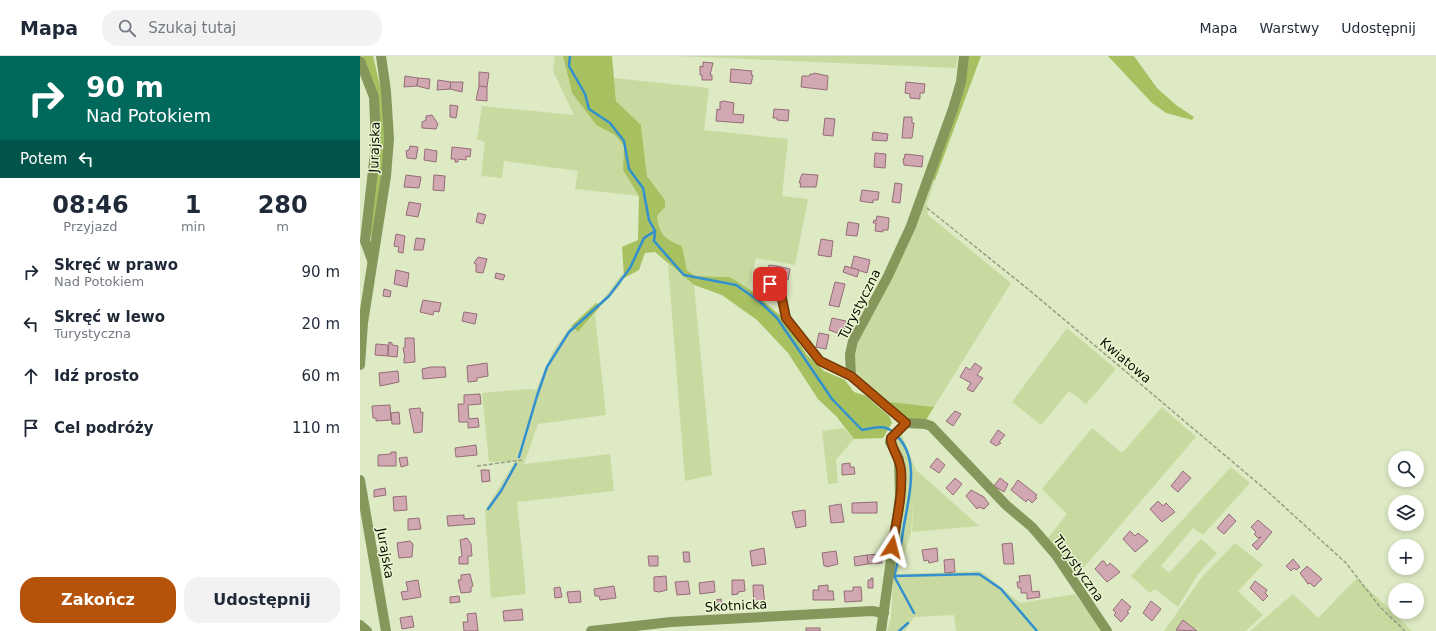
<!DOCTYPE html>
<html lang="pl">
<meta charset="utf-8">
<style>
:root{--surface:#fff;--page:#f2f2f3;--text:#1f2937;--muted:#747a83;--line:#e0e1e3;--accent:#b45309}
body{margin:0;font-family:"DejaVu Sans",sans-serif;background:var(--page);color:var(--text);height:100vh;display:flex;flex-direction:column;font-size:15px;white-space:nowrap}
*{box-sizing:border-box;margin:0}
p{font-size:13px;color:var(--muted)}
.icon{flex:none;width:22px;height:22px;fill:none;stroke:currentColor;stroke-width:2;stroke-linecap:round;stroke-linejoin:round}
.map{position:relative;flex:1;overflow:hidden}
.details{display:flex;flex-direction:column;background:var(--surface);width:360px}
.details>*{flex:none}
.top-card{background:#00695c;color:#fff;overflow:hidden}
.controls{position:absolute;left:1028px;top:395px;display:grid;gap:8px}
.controls a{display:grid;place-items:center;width:36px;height:36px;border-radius:50%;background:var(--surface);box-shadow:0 2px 6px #0003;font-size:20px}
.pin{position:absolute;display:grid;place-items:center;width:34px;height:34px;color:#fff;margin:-17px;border-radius:8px;box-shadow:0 2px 6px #0006}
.me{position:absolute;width:44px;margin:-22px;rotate:9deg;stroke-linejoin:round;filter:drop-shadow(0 0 3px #0008)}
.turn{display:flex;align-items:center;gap:14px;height:84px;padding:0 20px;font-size:18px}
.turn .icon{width:52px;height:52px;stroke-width:2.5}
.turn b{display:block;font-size:28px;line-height:34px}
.then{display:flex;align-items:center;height:38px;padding:0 20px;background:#0003;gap:8px;font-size:15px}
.eta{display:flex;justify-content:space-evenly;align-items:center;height:68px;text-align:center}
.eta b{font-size:24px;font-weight:700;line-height:28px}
.cta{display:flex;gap:8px;margin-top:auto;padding:8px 20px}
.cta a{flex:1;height:46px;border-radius:16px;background:var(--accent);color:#fff;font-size:16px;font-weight:700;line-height:46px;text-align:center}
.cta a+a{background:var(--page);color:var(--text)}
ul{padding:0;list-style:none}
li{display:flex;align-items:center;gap:12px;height:52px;padding:0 20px}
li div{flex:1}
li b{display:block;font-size:15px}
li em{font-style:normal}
header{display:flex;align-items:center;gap:24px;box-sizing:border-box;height:56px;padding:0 20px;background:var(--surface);border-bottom:1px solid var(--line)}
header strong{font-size:19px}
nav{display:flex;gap:22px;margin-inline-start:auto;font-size:14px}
.search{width:280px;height:36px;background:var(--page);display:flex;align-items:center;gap:10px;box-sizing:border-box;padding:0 14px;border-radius:16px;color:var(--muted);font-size:15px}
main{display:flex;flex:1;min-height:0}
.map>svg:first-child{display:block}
.green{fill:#c9daa1}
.forest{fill:#a7c161}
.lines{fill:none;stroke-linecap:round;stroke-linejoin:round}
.stream{stroke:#3290ce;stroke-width:2.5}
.building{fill:#d1a7b1;stroke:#946d77}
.path{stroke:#959e81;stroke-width:1.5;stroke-dasharray:4 2;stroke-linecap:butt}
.minor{stroke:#86975c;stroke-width:10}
.route-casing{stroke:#753606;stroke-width:10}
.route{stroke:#b45309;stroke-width:7}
.labels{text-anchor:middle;stroke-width:3;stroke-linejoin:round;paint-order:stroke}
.street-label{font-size:13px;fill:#0c0f04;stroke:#ebf7d1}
</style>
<header>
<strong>Mapa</strong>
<div class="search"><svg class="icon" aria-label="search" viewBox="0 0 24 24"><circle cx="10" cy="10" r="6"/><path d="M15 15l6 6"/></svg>Szukaj tutaj</div>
<nav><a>Mapa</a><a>Warstwy</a><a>Udostępnij</a></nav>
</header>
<main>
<section class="details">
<div class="top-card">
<div class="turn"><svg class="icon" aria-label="right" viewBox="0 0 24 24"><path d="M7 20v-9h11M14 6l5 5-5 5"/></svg><div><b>90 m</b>Nad Potokiem</div></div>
<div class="then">Potem<svg class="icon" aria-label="left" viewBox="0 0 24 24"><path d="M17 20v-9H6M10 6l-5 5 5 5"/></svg></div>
</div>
<div class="eta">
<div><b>08:46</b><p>Przyjazd</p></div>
<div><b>1</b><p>min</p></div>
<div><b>280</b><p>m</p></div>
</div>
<ul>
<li><svg class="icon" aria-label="right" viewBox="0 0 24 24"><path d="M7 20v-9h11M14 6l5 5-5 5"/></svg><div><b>Skręć w prawo</b><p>Nad Potokiem</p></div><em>90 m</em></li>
<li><svg class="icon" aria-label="left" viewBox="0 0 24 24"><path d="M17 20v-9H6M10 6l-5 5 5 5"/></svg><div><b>Skręć w lewo</b><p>Turystyczna</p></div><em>20 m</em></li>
<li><svg class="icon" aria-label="ahead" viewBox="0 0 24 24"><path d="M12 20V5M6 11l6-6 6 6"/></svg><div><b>Idź prosto</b></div><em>60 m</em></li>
<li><svg class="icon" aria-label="arrive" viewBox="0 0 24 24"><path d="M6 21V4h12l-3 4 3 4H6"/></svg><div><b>Cel podróży</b></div><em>110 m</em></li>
</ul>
<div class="cta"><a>Zakończ</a><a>Udostępnij</a></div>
</section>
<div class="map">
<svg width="1076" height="575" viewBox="0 0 1076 575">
<rect width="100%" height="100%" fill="#deeac4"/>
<g class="green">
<path d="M195,0H203L212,37L236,69L255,79L264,90L263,114L279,140L215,133L218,115L144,105L142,122L121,120L125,86L117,83L122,50L214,59L193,15Z"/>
<path d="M316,0H598L596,12Z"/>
<path d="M254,22L349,32L344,74L428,83L422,140L448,143L435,209L396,202L389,233L370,221L335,220L327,214L322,190C304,182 300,180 297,160L305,151V144L287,120L281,69L256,45Z"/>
<path d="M571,124H575L567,147L568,159L651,227L574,351L531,346L528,349L498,320L492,307L494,291Z"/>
<path d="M308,208L334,229L352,419L325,425Z"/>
<path d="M262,218L264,222L260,230L240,251L236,247H240Z"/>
<path d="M235,258L246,359L178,368L164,408L250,398L254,435L157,446L166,538L131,542L125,454L155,405L129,406L122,337L168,333L176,334L193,295L211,270L218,276Z"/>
<path d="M707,272L756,313L726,348L709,335L681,369L652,346Z"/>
<path d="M802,351L836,381L714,523L688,482L707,458L682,433L732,372L762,397Z"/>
<path d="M484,372L494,383L476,404L478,427L468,428L462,375Z"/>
<path d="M541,377L556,414L619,470L552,476L554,438L551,476L538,518L621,515L660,547L715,538L743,575H596L594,559L554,561L545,575H527L531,562L533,525L545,422L544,402L533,385Z"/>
<path d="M871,411L890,427L843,479L833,472L801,510L809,517L841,483L857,497L838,518L818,551L795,533L790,537L771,520Z"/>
<path d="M875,487L903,509L878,535L903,559L886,575H804L842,521Z"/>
<path d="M997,522L1052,575H890L933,538L958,562Z"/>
</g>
<g class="forest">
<path d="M3,0H13L26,55L24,120L11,183L10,177L16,40Z"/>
<path d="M203,0H252L256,45L281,69L287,120L305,144V151L297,160C300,180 304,182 322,190L327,214L335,220L370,221L389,233L422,261L447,299L464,315L485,324L494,336L506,340L514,347L529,360L532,367L523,382L494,383L476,360L458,343L428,297L397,264L362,239L334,229L295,196L285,197L279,214L264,222L262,191L278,184L279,140L263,114L264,90L255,79L236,69L212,37Z"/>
<path d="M608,0H621L575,124H571Z"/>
<path d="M748,0H774L797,32L816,49L834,61L832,64L806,57L792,47Z"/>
<path d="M236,247L240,251L218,276L211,270Z"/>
<path d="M531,346L574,351L566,364L544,367L528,349Z"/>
</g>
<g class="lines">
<g class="stream">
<path d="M210,0L209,10L225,38L229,53L250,67L264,85L269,113L283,132L289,164L295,175L294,185L324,219L376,229L399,245L417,262L472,343L502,374C512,372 525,368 533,376"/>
<path d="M537,380C560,403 549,441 544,469C541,487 540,501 534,520L554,557"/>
<path d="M159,401L177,340L187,311L209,276L249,240L270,212L284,182L295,175"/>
<path d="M128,453L141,435L156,408"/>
<path d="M534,520L619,518L641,533L677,575"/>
<path d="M539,575L548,567"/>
</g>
</g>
<g class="building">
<path d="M343,6L353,7L350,19H352V24H342V19H340V10L343,11Z"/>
<path d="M371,13L392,15L391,19H393L391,28L370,26Z"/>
<path d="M119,16L129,17L127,31L119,30Z"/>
<path d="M454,17L468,20L467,34L441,31L442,20H449L450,18H454Z"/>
<path d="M45,20L58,22L57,30L44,31Z"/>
<path d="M58,22L70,23L69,33L57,30Z"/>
<path d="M78,24L91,26L90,33L77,34Z"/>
<path d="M91,26H103L102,36L90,33Z"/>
<path d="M546,26L565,28L564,37H560V43L550,42V38L545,37Z"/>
<path d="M119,30L127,31V45L116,44Z"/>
<path d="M364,45L374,47L373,58L384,59L383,67L356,65L357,53L360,54V46Z"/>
<path d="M90,49L98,50L96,62L90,61Z"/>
<path d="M414,53L429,54L428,65L417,64V62H413Z"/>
<path d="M72,59L78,68L76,73L62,72V66L66,64V60Z"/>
<path d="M544,61H552V67H554L552,82H542Z"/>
<path d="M465,62L475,63L473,80L463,79Z"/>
<path d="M513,76L528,78L527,85L512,84Z"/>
<path d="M50,90L58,91L56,103L47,102L46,95L49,94Z"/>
<path d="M92,91L111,93L110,101L106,100V104L98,103V106H95V103H91Z"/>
<path d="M65,93L77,95L76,106L64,104Z"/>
<path d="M515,97L526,98L525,112L514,111Z"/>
<path d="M545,98L563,100L562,111L544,109L543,103H544Z"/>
<path d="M442,118L458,119L456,131H440L441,127H439Z"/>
<path d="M46,119L61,121L59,132L44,131Z"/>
<path d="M74,119L85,120L84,135L73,134Z"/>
<path d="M535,127L542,128L540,147L532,146Z"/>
<path d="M502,134L519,136L518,144H513V147L500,145Z"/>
<path d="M49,146L61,148L58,161L46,159Z"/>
<path d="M118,157L126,159L123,168L116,166Z"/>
<path d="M517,160L529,162L528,174H523V176L515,175L516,167H513L514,164L516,165Z"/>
<path d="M488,166L499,168L497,180L486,179Z"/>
<path d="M36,178L45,180L43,197L38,196L39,191L34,190Z"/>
<path d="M56,182L65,183L63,194H54Z"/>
<path d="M461,183L473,185L471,201L458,199Z"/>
<path d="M494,200L510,204L507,217L491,212Z"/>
<path d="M118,201L127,203L123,217L116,216V208L114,207Z"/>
<path d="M409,209L417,210L415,222L407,220Z"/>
<path d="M417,210L430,213L428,224L415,222Z"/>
<path d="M485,210L499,214L497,221L483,216Z"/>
<path d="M36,214L49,217L47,231L34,228Z"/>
<path d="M136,217L145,219L143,224L135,222Z"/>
<path d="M475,226L485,228L479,251L469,249Z"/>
<path d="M24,233L31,235L30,241L23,240Z"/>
<path d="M63,244L81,247L79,256L74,255L73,259L60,256Z"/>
<path d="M104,256L117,258L115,268L102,265Z"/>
<path d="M472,262L486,265L483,279L469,274Z"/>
<path d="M459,277L469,279L466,293L456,291Z"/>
<path d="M45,282H54L55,306L44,307V302H45L43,292L45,291Z"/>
<path d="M29,286L32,287V289L38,290L37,301L28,300Z"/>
<path d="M16,288L28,289V300L15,299Z"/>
<path d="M127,307L128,320L117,322V325L108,326L107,310Z"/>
<path d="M615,307L622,312L617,319L623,322L613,336L607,333L611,327L600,321L606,311L610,314Z"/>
<path d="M71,311H85L86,321L63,323L62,313Z"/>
<path d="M38,315L39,326L20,330L19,317Z"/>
<path d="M120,338L121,348L108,349L109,363L118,362L119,371L108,372V366H99L98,348H104V339Z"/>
<path d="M30,349L31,364L16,365V362H13L12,350Z"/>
<path d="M60,352L61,357L63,356L62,376L54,377L49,353Z"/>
<path d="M595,355L601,358L593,370L586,365Z"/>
<path d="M39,356L40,368H32L31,357Z"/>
<path d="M638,374L645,379L639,386L641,387L636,390L630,386Z"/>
<path d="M116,389L117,399L96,401L95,392Z"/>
<path d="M31,396H36V410H18V399L31,398Z"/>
<path d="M47,401L48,409L41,411L39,402Z"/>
<path d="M577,402L585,409L579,417L570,411Z"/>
<path d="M490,407V411H494L495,418L482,419V408Z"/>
<path d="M121,414H129L130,425L122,426Z"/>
<path d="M823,415L831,422L818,436L811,430Z"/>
<path d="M595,422L602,428L593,439L586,432Z"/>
<path d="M640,422L648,428L644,436L634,430Z"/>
<path d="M658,424L677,439L675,441L677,442L672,447L668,443L666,446L651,434Z"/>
<path d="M25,432L26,439L14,441V434Z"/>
<path d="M611,434L624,441L629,448L624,453L619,451L617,453L606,440Z"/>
<path d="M46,440L47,454L34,455L33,441Z"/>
<path d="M798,445L803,450L806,447L815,456L802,466L790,453Z"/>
<path d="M517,446V457H492V447Z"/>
<path d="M481,448L484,466L471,467L469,450Z"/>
<path d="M445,454L446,470L436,472L432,456Z"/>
<path d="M869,458L876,465L864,478L857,472Z"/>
<path d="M104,459V463L114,462L115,468L88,470L87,460Z"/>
<path d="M59,462L61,473L48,474V463Z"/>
<path d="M898,464L912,476L897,494L892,489L901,481L898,482L894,478L896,476L891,471Z"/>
<path d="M770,475L775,480L778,477L788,485L775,496L763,483Z"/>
<path d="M107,482L111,488L112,500H108V508H99V501L102,500L100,484Z"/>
<path d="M50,485L53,488L52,501L39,502L37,487Z"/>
<path d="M652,487L654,508H644L642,488Z"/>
<path d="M404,492L406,508L392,510L390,495Z"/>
<path d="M577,492L578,505L569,507L568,504L564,505L562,494Z"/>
<path d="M476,495L478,508L467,511V510H464L462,497Z"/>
<path d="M323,496H329L330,506H324Z"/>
<path d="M521,498L522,507L508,508L507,499Z"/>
<path d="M507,499L508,508L495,510L494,501Z"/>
<path d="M288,500H298V510H289Z"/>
<path d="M594,503L595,516L585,517L584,504Z"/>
<path d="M933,503L940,511L936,514L934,512L931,515L926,510Z"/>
<path d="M742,505H744L747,510L750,507L760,516L747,526L735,513Z"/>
<path d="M947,510L962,523L954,531L950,527L948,528L940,517Z"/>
<path d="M110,518L113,530L111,531V536L101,537L98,524H101V519Z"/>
<path d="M670,519L672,536L679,535L680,541L667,543V537H661V532H658L657,526H660L659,520Z"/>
<path d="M306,520L307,534L299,536L294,535V521Z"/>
<path d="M511,522H513V532H508V524H511Z"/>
<path d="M58,524L61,541L43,544L41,536L48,535L46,526Z"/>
<path d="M372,524H384L385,535L378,536V538L372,539Z"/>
<path d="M328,525L330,538L317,539L315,526Z"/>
<path d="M354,525L355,536L340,538L339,527Z"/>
<path d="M895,525L907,534L905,537L908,540L903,545L890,532Z"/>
<path d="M393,529H403L405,550L394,551Z"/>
<path d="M468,529V535H473L474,544H453V534H459L458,530Z"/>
<path d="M254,530L256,542L240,544L239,540H235L234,533Z"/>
<path d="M200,531L202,541L195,542L194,532Z"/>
<path d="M493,531H501L502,545L485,546L484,535H493Z"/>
<path d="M220,535L221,546L209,547L207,536Z"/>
<path d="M99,540L100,546L90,547V541Z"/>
<path d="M361,543L362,552H356V544Z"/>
<path d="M762,543L771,551L767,556L769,557L761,566L754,559L756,557L753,554Z"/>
<path d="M791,545L801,553L792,565L783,557Z"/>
<path d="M162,553L163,564L144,565L143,555Z"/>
<path d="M116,557L118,575H104L103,566H108L107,558Z"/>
<path d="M52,560L54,571L42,573L40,562Z"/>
<path d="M823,564L837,575L816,574Z"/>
<rect x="446" y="572" width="14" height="3"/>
</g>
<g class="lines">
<g class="path">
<path d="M567,152L668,233L906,434L986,507L1020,551L1045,575"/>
<path d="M117,410L162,404"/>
</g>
<g class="minor">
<path d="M604,0L601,26L593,53L551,170L528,220L493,285L490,298L491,320L546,367L565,368L571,370L646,449L672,471L696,499L747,575"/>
<path d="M0,5L14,41L16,88L5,185L12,204"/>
<path d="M410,228L420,233L426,262L460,305L491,320"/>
<path d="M0,309L3,267L26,120L29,83L26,35L21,0"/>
<path d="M0,424L26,575"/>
<path d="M0,569L7,575"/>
<path d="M231,575L311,566L512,555L524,557"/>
<path d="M521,575L540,440L539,403L530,386L531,382L546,367"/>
</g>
</g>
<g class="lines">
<defs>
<path id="route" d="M410,228L420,233L426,262L460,305L491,320L546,367L531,382C530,391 540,402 541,414C543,440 536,466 532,491"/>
</defs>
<use href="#route" class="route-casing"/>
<use href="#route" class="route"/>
</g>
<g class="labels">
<g class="street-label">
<text transform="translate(14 91) rotate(-88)" y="5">Jurajska</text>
<text transform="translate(499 248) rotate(-63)" y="5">Turystyczna</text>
<text transform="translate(766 304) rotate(40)" y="5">Kwiatowa</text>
<text transform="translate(26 497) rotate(80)" y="5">Jurajska</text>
<text transform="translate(719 512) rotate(55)" y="5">Turystyczna</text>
<text transform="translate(376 549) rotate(-3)" y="5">Skotnicka</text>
</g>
</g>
</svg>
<div class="controls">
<a><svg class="icon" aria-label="search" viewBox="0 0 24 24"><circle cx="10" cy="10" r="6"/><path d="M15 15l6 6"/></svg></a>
<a><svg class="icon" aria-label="layers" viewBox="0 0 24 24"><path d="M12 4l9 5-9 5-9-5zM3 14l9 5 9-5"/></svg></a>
<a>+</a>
<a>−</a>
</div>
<div class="pin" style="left:410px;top:228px;background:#d93025"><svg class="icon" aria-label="arrive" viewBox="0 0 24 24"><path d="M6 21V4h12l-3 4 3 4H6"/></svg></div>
<svg class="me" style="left:532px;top:491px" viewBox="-20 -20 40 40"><path d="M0-17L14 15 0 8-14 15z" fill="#b45309" stroke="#fff" stroke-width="4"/></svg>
</div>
</main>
